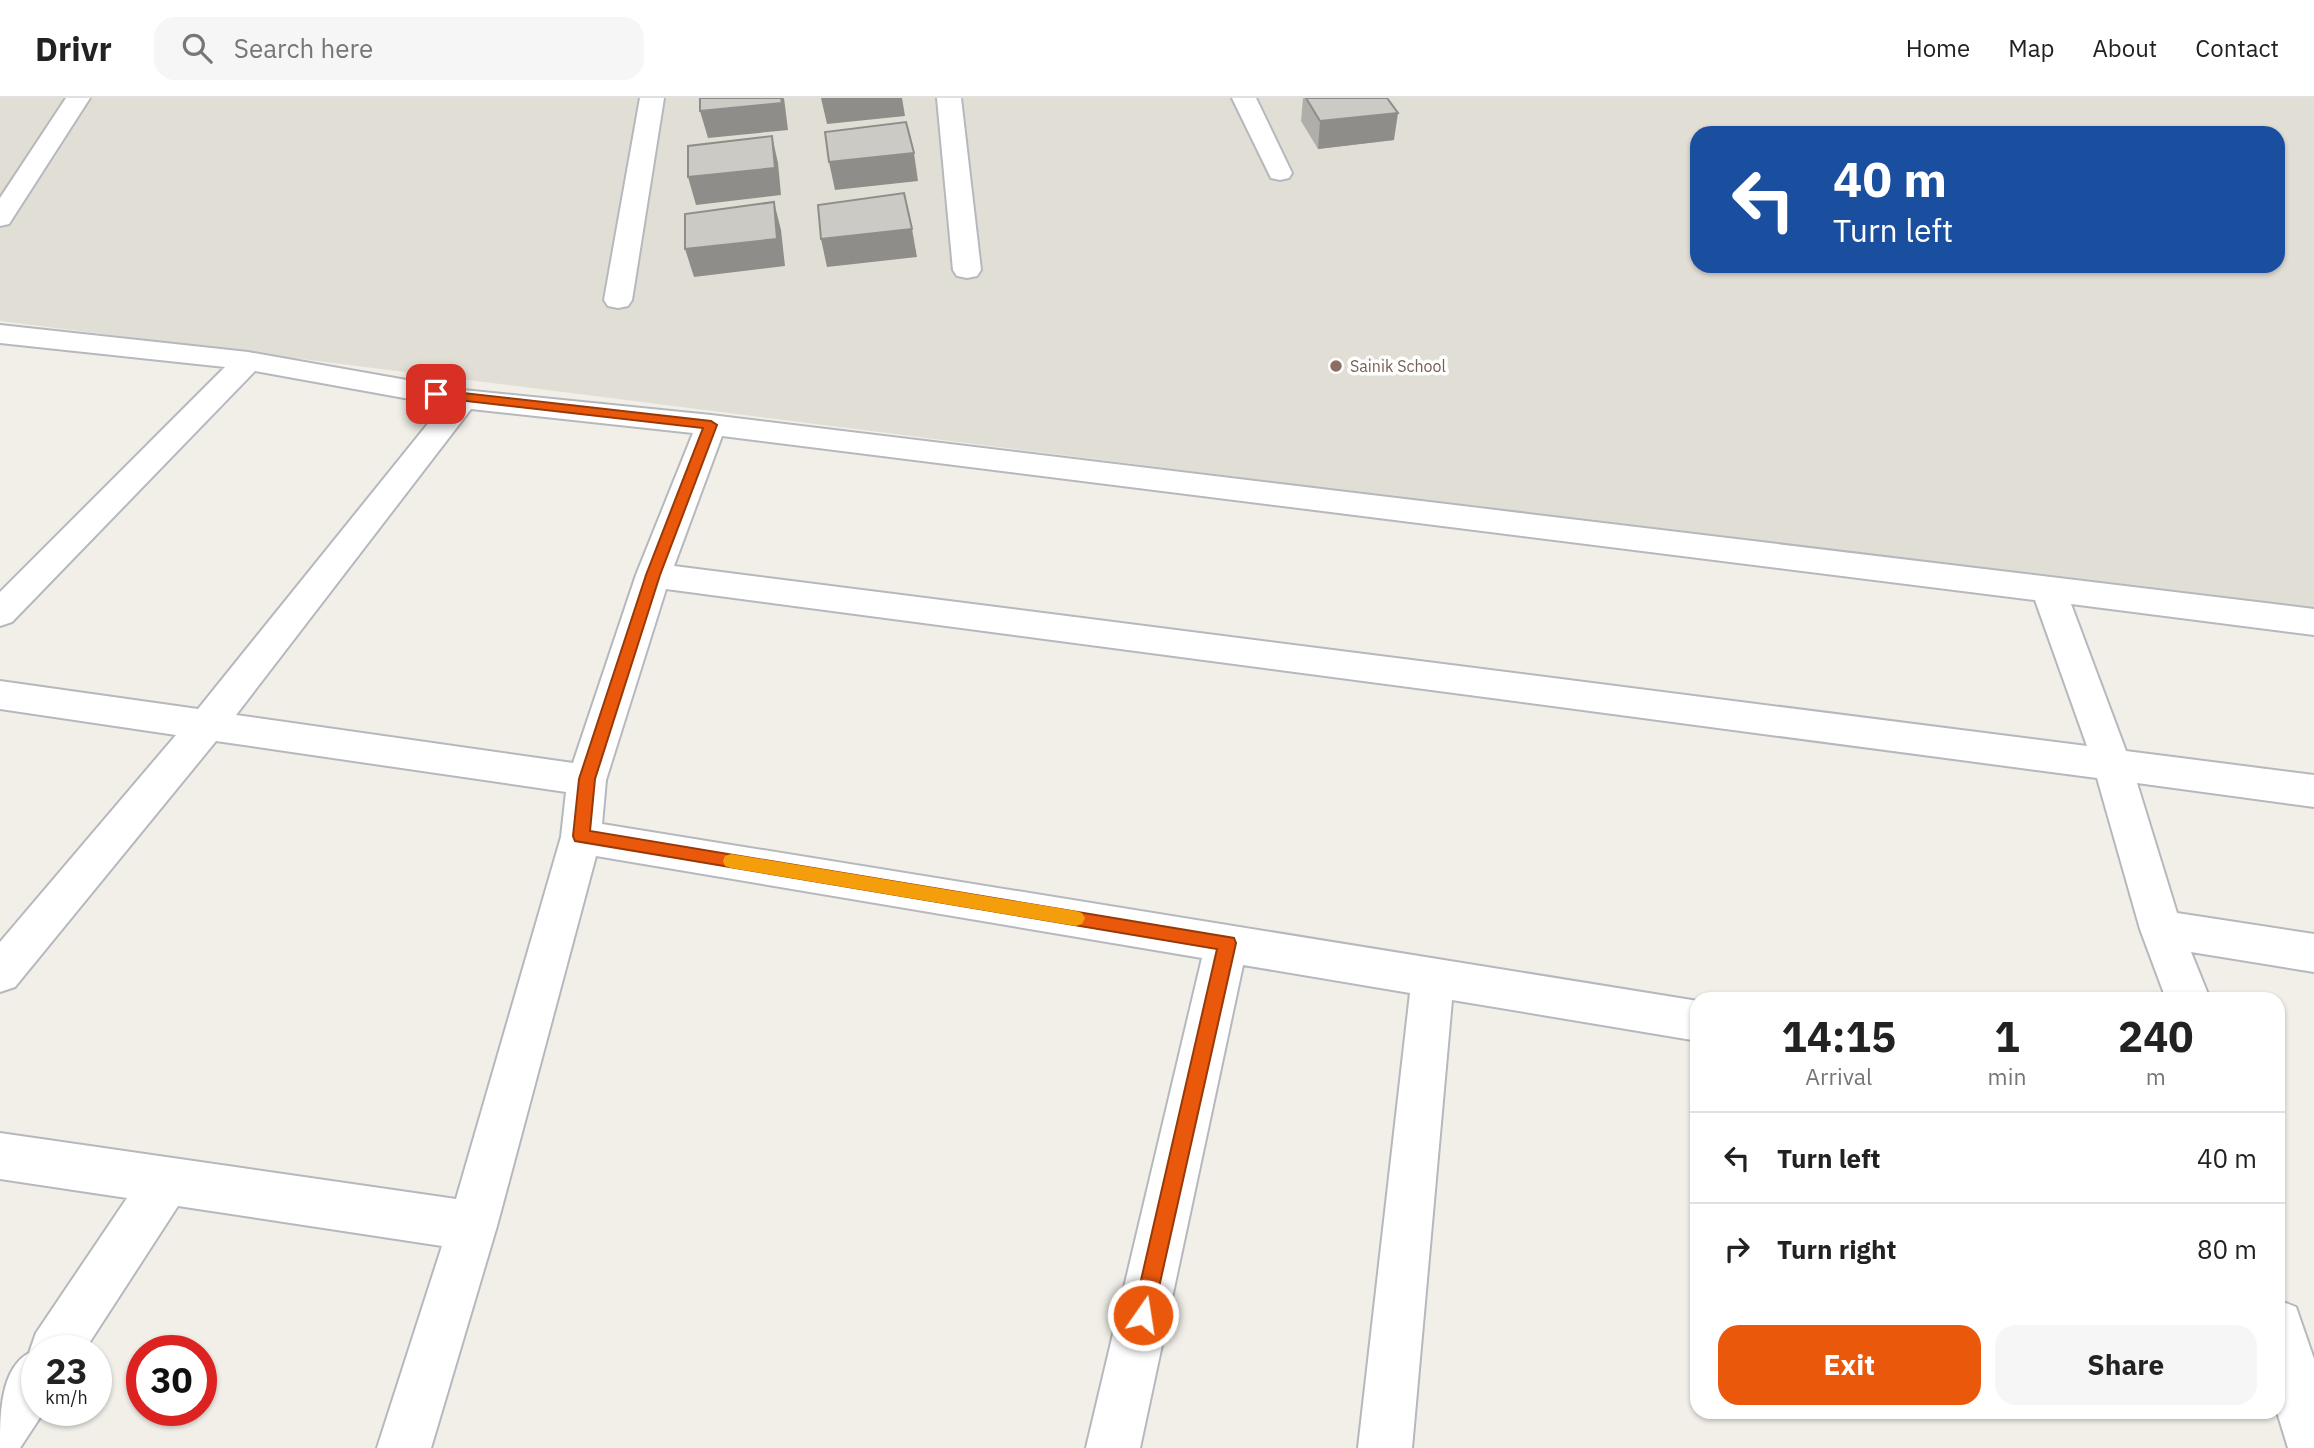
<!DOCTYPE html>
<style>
:root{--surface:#fff;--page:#f6f6f6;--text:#222;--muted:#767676;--line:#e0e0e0;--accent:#ea580c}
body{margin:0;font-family:"IBM Plex Sans",sans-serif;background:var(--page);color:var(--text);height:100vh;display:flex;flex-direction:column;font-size:26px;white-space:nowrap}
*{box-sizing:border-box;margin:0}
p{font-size:23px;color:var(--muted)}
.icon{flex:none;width:38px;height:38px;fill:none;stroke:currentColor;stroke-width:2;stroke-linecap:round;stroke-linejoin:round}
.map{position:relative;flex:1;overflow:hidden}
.side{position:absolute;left:1690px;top:894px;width:595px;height:427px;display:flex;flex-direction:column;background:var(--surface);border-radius:21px;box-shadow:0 2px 5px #0004}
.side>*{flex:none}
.hud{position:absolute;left:1690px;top:28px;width:595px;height:147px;border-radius:21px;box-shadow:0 2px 5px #0004;background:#1a4fa0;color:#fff;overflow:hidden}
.speed{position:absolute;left:21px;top:1237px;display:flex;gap:14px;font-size:35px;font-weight:700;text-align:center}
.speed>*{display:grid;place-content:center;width:91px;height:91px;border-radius:50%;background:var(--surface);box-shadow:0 2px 5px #0004;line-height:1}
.speed small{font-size:18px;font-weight:400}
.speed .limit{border:10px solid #d22;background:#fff;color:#111}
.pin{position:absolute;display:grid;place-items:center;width:60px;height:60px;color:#fff;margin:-30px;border-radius:14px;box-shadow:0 4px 10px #0006}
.me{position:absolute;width:77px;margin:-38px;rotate:13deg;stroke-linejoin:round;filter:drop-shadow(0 0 5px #0008)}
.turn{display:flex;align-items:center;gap:24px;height:147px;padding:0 28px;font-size:32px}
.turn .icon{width:91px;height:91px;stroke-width:2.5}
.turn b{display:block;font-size:49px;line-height:60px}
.eta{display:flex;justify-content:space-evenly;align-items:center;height:119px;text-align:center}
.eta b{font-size:42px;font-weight:700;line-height:49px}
.button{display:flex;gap:14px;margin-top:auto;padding:14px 28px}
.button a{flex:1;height:80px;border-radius:21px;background:var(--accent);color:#fff;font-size:28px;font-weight:700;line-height:80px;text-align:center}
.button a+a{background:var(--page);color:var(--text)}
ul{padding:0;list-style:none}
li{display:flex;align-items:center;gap:21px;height:91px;padding:0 28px;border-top:2px solid var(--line)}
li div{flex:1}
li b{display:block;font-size:26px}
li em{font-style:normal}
header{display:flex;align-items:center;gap:42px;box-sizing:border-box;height:98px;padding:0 35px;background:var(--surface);border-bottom:2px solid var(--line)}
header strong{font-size:33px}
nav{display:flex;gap:38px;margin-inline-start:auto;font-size:24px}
.search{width:490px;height:63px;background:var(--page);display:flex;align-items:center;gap:18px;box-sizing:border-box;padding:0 24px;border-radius:21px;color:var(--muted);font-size:26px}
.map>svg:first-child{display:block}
.education{fill:#e1ded6;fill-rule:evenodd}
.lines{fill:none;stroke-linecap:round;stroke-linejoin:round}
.street-casing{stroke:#b5b8bc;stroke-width:4}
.street{fill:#fff;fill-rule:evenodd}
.wall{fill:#afaea9}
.shaded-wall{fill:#8f8d8a}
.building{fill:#cccac5;stroke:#8f8d8a;stroke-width:2}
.route{fill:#ea580c;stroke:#983908;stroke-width:2}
.slow{fill:#f59e0b}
.education-dot{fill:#8d6e63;stroke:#fff;stroke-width:2.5}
.labels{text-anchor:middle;stroke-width:7;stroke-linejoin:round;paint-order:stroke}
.far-education-label{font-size:16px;fill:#785e54;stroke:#fff;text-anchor:start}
</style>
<header>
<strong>Drivr</strong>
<div class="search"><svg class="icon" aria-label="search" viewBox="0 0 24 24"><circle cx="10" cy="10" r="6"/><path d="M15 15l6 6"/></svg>Search here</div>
<nav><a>Home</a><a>Map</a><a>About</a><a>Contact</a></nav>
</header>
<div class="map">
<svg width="2314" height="1350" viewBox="0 0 2314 1350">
<rect width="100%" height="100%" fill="#f1efe8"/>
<path class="education" d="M0,0H2314V515L0,223ZM1698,35H2278V168H1698Z"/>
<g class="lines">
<defs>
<g id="street">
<path d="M66,0H90L9,126L0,128V100Z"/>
<path d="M640,0H664L632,202L628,208L618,210L608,208L604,202Z"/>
<path d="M937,0H961L981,172L977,178L967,180L957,178L953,172Z"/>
<path d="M1232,0H1256L1292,75L1289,80L1280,82L1271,80Z"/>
<path d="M0,227L248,254L463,292L711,317L2314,511V537L2071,506L2126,653L2314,677V709L2137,685L2177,815L2314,836V874L2191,854L2210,901H2166L2140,831L2097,680L666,491L606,682L602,726L1698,903V943L1452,902L1412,1350H1358L1410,895L1243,867L1140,1350H1086L1202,860L596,758L497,1128L431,1350H377L442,1148L178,1108L84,1253H37V1312H45L20,1350H0C0,1317 0,1271 29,1255L36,1235L127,1100L0,1081V1035L456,1101L561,739L566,694L216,643L15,889L0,894V844L176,637L0,611V583L198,611L443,307L255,273L12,524L0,528V494L225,269L0,245ZM471,311L693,335L636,477L573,665L236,617ZM722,338L2035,502L2087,648L674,468Z"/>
<path d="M2278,1202L2296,1209L2314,1261V1350H2288L2277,1314Z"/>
</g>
</defs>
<use href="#street" class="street-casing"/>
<use href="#street" class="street"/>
</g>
<path class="wall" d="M1303,0H1387L1394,42L1318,51L1301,23Z"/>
<g class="shaded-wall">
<path d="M784,0L788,32L708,40L700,13Z"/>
<path d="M821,0H902L905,18L827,26Z"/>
<path d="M1398,15L1394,42L1318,51L1320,23Z"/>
<path d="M772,38L778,65L781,97L696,107L688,79Z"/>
<path d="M914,55L918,83L835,92L829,64Z"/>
<path d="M774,104L781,132L785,168L694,179L685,151Z"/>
<path d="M912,131L917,159L827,169L821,141Z"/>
</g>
<g class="building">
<path d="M700,0H781L782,5L700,13Z"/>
<path d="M1306,0H1387L1398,15L1320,23Z"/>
<path d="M906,24L914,55L829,64L825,34Z"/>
<path d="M772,38L775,70L688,79V48Z"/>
<path d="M904,95L912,131L821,141L818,107Z"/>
<path d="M774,104L777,141L685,151V116Z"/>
</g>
<path class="route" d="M436,292L711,323L717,327L660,477L595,681L590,733L1234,840L1236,845L1151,1225L1143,1228L1136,1225L1133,1217L1217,851L575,743L573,738L579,681L646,477L703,330L432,299L430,296Z"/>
<path class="slow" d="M731,756L1076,813L1082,815L1085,820L1082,826L1076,828L731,770L725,768L723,763L725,758Z"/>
<circle class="education-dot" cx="1336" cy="268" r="7"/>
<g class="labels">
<g class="far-education-label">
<text x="1350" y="274">Sainik School</text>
</g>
</g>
</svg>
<div class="speed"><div>23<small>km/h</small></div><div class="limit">30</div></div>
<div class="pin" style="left:436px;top:296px;background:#d93025"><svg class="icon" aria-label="arrive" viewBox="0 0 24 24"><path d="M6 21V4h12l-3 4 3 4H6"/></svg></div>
<svg class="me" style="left:1143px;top:1217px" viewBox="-20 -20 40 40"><circle r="17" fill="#ea580c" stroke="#fff" stroke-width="3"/><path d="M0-11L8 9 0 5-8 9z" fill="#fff"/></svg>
<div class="hud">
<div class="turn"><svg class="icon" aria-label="left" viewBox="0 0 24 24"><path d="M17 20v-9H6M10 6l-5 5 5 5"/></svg><div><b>40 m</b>Turn left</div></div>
</div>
<section class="side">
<div class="eta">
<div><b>14:15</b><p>Arrival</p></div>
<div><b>1</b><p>min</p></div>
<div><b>240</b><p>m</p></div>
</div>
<ul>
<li><svg class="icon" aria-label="left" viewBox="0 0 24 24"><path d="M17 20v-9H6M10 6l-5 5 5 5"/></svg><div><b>Turn left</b></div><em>40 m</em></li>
<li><svg class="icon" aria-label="right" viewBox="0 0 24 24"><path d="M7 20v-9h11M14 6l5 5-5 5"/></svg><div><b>Turn right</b></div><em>80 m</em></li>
</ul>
<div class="button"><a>Exit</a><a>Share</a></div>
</section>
</div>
